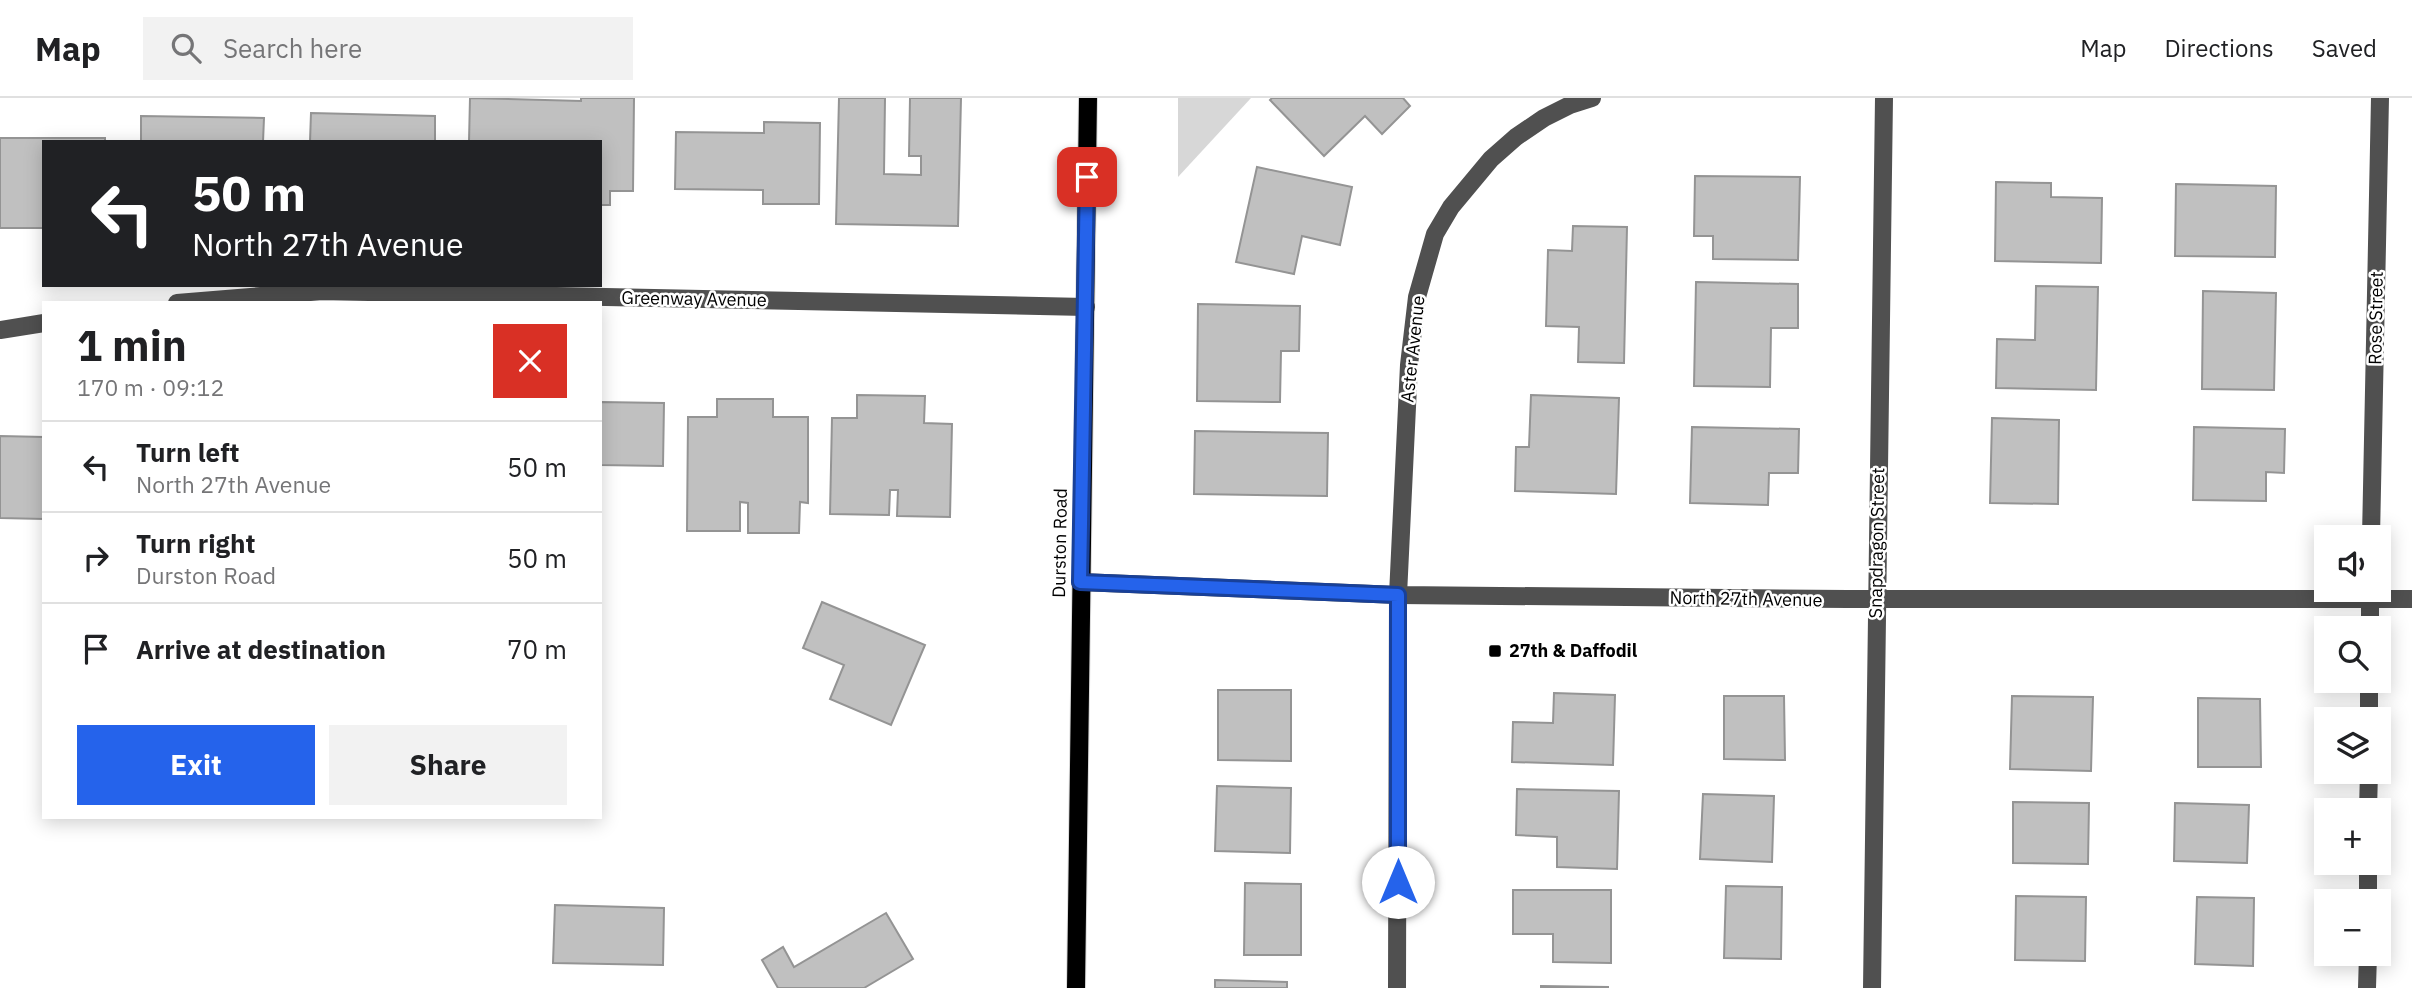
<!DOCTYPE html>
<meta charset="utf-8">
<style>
:root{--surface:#fff;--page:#f2f2f2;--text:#202124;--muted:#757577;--line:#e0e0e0;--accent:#2563eb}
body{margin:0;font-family:"IBM Plex Sans",sans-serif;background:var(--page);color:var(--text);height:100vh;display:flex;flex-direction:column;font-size:26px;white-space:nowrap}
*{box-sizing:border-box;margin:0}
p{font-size:23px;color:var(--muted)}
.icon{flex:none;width:38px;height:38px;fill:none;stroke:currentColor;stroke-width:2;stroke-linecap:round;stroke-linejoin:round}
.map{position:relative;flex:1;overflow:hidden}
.details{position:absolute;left:42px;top:203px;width:560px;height:518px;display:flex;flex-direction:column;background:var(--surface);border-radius:0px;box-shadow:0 4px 18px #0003}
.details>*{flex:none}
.hud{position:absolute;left:42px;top:42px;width:560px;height:147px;border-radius:0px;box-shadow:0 4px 18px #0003;background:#202124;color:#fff;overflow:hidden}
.controls{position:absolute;left:2314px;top:427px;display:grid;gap:14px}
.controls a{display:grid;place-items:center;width:77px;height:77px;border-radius:0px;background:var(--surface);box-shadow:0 4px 18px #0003;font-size:35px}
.pin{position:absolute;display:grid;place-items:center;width:60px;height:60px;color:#fff;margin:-30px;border-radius:14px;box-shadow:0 4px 10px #0006}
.me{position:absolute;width:77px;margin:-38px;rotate:0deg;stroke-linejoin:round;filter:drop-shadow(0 0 5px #0008)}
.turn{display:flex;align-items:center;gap:24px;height:147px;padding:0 35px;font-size:32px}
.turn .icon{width:91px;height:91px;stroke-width:2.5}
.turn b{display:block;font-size:49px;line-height:60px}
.round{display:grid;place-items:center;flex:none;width:74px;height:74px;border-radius:0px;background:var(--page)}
.head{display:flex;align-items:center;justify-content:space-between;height:119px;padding:0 35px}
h1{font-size:42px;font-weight:800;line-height:52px}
.action{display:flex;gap:14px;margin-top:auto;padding:14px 35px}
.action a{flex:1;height:80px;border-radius:0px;background:var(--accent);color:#fff;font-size:28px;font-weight:800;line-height:80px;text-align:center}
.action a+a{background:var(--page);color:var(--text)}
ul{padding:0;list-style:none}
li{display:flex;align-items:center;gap:21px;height:91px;padding:0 35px;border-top:2px solid var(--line)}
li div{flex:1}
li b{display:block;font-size:26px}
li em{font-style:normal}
header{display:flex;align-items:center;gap:42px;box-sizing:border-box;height:98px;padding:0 35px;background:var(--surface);border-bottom:2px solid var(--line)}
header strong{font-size:33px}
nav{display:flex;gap:38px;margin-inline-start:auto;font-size:24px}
.search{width:490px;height:63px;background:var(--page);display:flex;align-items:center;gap:18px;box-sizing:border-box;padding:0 24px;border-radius:0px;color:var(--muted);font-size:26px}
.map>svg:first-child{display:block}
.green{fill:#d7d7d7}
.building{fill:#c0c0c0;stroke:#949494;stroke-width:2}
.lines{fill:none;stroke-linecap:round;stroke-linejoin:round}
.major-casing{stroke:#dbdbdb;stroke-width:20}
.minor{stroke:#505050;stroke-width:18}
.major{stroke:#000;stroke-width:18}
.route-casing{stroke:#184099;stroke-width:18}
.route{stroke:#2563eb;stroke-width:12}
.poi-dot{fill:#000;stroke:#fff;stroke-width:2.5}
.labels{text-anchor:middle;stroke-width:5;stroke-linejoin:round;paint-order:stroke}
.street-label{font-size:18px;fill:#000;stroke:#fff}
.poi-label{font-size:18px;font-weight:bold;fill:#000;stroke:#fff;text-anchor:start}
</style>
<header>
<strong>Map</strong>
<div class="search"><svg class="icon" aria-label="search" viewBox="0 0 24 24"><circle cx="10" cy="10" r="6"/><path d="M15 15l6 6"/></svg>Search here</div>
<nav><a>Map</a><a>Directions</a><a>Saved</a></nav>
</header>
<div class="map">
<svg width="2412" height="890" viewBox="0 0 2412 890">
<rect width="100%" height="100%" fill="#fff"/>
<path class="green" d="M1179,0H1251L1178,79V0Z"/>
<g class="building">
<path d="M470,0L581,3V0H634L633,93H610V107H600V44H469Z"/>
<path d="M839,0H885L884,76L921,77V58H909L910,0H961L958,128L836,126Z"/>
<path d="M1272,0H1403L1410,8L1382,36L1365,18L1324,58L1270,2Z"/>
<path d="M311,15L435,18V44H310Z"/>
<path d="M141,18L264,20L263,44H141Z"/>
<path d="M764,24L820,25L819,106H763V92L675,91L676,34L764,35Z"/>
<path d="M0,40H105V44H44V130H0Z"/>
<path d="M1257,69L1352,89L1340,147L1302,138L1294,176L1236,164Z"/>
<path d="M1695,78L1800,79L1798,162L1713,161V138H1694Z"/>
<path d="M1996,84L2051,85V99L2102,100L2101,165L1995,163Z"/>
<path d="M2176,86L2276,88L2275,159L2175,158Z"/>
<path d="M1573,128L1627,129L1624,265L1578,264L1579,229L1546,228L1548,152L1572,153Z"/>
<path d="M1696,184L1798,186V230H1771L1770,289L1694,288Z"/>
<path d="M2036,188L2098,189L2096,292L1996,290L1997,241L2035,242Z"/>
<path d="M2203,193L2276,195L2274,292L2202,291Z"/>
<path d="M1198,206L1300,208L1299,253H1281L1280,304L1197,303Z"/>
<path d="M857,297L925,298L924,325L952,326L950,419L897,418L898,392H890L889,417L830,416L832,320H857Z"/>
<path d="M1531,297L1619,300L1616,396L1515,393L1516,349H1529Z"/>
<path d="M717,301H773V319H808V405L800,404L799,435H748V405L740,404V433H687L688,319H717Z"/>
<path d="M600,304L664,305L663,368L600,367Z"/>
<path d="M1992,320L2059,322L2058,406L1990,405Z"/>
<path d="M1692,329L1799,331L1798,375H1769L1768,407L1690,405Z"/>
<path d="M2194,329L2285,331L2284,375L2266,374V403L2193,402Z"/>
<path d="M1195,333L1328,335L1327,398L1194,396Z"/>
<path d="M0,338L44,339V421L0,420Z"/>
<path d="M822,504L925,547L891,627L830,601L844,567L803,550Z"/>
<path d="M1218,592H1291V663L1218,662Z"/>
<path d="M1554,595L1615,597L1613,667L1512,664L1513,624L1553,625Z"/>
<path d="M1724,598H1784L1785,662L1724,661Z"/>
<path d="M2012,598L2093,599L2091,673L2010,671Z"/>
<path d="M2198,600L2260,601L2261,669H2198Z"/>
<path d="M1217,688L1291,690L1290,755L1215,753Z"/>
<path d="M1517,691L1619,693L1617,771L1557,769V739L1516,737Z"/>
<path d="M1703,696L1774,698L1772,764L1700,761Z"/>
<path d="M2013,704L2089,705L2088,766L2013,765Z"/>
<path d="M2175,705L2249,707L2247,765L2174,763Z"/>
<path d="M1245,785L1301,786V857H1244Z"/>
<path d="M1726,788L1782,789L1781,861L1724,860Z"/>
<path d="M1513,792H1611V865L1553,864V836H1513Z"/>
<path d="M2016,798L2086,799L2085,863L2015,862Z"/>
<path d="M2197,799L2254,800L2253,868L2195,866Z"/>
<path d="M555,807L664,810L663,867L553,865Z"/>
<path d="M886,815L913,861L864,890H778L762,862L783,849L794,869Z"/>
<path d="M1215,882L1287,884V890H1215Z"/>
<path d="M1541,888L1608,889V890H1541Z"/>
</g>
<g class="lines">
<defs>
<path id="major" d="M1076,890L1088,0"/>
</defs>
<use href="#major" class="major-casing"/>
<g class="minor">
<path d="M177,205L322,193L1086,209"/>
<path d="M0,232L44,225"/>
<path d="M2371,439L2380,0"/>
<path d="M1080,484L1398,497L1848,501H2412"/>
<path d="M2370,530V492"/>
<path d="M2369,621V583"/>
<path d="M2368,712L2369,674"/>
<path d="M2368,803V765"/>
<path d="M1397,890L1398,497L1409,267L1417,199L1435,136L1451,109L1491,61L1516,39L1544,20L1570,7L1592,0"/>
<path d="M1872,890L1884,0"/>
<path d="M2367,890L2368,856"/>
</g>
<use href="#major" class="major"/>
</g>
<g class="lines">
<defs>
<path id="route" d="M1087,79L1080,484L1398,497V784"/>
</defs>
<use href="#route" class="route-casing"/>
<use href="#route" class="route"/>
</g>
<rect class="poi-dot" x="1488" y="546" width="14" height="14" rx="3.5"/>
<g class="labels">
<g class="street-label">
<text transform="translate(694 201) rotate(1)" y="6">Greenway Avenue</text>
<text transform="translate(2376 220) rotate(-89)" y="6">Rose Street</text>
<text transform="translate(1413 251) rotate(-84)" y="6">Aster Avenue</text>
<text transform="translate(1060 445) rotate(-89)" y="6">Durston Road</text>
<text transform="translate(1877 445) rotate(-89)" y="6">Snapdragon Street</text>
<text transform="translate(1746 501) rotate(1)" y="6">North 27th Avenue</text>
</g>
<g class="poi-label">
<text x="1509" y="559">27th &amp; Daffodil</text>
</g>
</g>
</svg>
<div class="controls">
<a><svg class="icon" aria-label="sound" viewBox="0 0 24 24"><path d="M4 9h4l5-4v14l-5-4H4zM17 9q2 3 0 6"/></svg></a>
<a><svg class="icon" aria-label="search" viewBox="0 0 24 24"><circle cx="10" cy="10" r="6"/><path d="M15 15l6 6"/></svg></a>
<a><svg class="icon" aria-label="layers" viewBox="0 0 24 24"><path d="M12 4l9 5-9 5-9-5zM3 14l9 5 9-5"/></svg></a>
<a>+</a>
<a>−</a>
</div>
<div class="pin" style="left:1087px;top:79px;background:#d93025"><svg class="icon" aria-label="arrive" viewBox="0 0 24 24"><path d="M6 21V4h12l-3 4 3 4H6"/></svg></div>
<svg class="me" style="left:1398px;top:784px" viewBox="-20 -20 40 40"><circle r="19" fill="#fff"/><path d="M0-13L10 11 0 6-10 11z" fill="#2563eb"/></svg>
<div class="hud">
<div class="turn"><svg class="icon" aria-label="left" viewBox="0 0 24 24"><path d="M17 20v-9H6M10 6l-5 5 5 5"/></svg><div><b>50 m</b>North 27th Avenue</div></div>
</div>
<section class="details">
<div class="head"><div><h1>1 min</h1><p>170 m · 09:12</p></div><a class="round" style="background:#d93025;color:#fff"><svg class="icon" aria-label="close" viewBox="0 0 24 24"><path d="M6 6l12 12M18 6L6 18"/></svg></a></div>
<ul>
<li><svg class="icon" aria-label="left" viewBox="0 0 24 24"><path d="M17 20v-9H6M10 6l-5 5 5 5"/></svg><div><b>Turn left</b><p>North 27th Avenue</p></div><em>50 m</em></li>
<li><svg class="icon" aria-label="right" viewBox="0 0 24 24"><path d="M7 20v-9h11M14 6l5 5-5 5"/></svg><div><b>Turn right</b><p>Durston Road</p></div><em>50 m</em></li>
<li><svg class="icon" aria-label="arrive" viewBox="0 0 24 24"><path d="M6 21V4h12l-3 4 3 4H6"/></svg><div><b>Arrive at destination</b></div><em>70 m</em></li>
</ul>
<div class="action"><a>Exit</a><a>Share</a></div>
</section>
</div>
